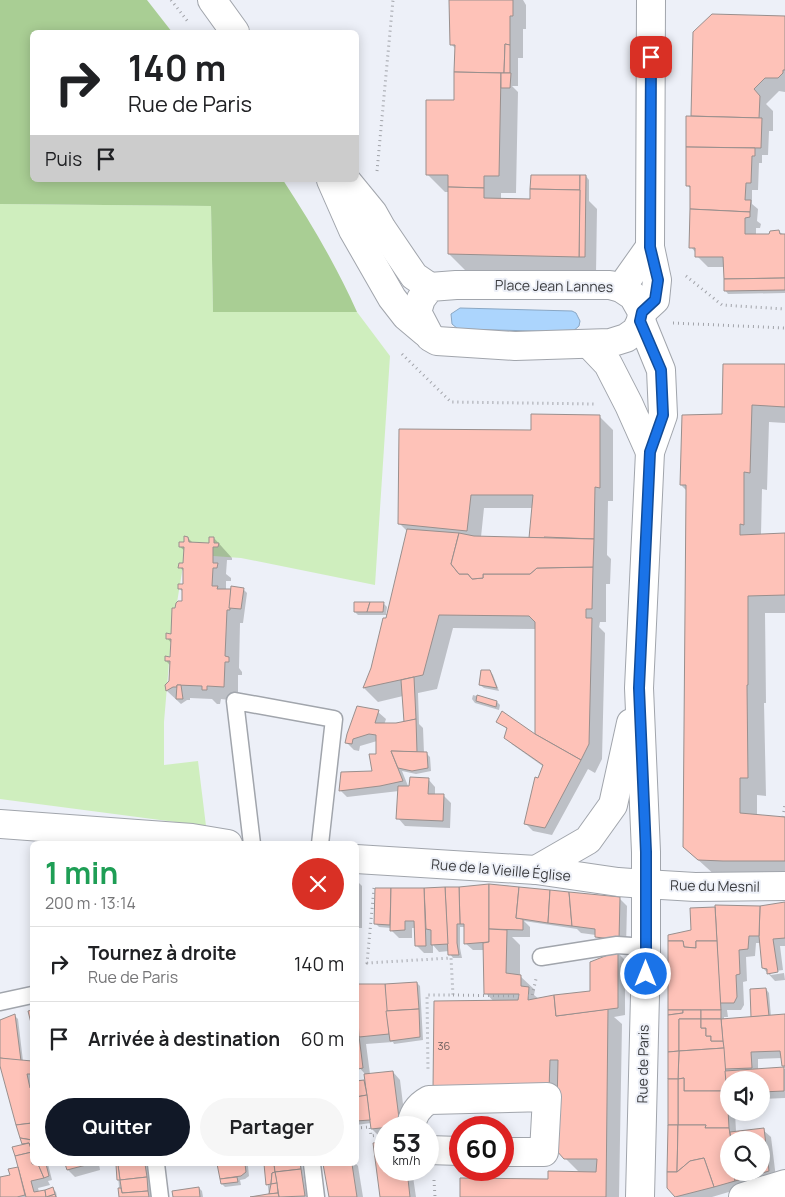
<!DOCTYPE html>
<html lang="fr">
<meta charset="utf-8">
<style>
:root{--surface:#fff;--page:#f6f6f6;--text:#202124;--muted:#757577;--line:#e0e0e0;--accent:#111827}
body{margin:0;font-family:Manrope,sans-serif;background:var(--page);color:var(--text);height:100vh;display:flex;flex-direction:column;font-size:19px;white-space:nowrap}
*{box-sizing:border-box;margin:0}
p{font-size:16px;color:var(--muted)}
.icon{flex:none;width:28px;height:28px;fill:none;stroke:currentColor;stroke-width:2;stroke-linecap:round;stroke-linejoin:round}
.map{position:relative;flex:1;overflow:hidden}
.side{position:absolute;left:30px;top:841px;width:329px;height:325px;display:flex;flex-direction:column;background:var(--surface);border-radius:8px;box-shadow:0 2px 12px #0003}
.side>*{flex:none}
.guide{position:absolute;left:30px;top:30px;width:329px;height:152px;border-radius:8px;box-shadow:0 2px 12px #0003;background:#fff;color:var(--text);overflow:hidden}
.buttons{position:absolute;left:720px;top:1071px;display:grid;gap:10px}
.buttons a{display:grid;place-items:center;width:50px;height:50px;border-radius:50%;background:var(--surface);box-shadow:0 2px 12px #0003;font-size:25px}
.speed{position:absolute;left:374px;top:1116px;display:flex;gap:10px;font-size:25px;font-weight:700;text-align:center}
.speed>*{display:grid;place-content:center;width:65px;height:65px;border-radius:50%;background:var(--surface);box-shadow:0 2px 12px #0003;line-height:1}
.speed small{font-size:12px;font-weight:400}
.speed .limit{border:8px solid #d22;background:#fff;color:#111}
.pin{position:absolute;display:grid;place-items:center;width:42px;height:42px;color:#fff;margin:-21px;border-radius:10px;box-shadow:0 2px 8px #0006}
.me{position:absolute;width:55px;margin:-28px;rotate:0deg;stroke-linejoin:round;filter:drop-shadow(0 0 4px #0008)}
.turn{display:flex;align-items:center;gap:18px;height:105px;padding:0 15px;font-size:22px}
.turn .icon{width:65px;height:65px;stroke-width:2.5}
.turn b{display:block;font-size:35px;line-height:42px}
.then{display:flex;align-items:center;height:48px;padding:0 15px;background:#0003;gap:10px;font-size:19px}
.round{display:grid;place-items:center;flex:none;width:52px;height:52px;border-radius:26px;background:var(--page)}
.overview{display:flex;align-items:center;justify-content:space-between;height:85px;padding:0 15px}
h1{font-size:30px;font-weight:700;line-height:38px;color:#1e9e55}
.button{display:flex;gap:10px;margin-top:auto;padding:10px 15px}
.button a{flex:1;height:58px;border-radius:30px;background:var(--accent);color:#fff;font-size:20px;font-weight:700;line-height:58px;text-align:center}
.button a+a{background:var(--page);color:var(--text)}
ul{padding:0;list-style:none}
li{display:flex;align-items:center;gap:15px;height:75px;padding:0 15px;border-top:1px solid var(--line)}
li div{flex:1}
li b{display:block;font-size:19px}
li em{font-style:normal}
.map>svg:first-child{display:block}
.green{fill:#cfeebe}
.forest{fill:#a9ce94}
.water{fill:#acd5fd;stroke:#8aa7c4}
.shadow{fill:#0003;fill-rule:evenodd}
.building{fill:#fec2b8;stroke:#998f8d}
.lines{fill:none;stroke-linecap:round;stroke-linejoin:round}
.lane-casing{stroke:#a1a5ac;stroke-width:19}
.street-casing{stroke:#a1a5ac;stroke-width:30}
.primary-casing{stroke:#a1a5ac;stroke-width:30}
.path{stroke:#a1a3a9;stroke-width:3;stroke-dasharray:1 4;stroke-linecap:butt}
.lane{stroke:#fff;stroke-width:16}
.street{stroke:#fff;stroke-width:28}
.primary{stroke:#fff;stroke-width:28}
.route-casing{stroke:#114b97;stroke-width:12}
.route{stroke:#1a73e8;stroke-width:9}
.labels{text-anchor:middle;stroke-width:4;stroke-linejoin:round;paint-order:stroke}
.number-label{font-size:11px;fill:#6c5e5d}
.street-label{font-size:14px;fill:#3b3c3f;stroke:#edf0f8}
</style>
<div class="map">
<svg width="785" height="1197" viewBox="0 0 785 1197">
<rect width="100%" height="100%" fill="#edf0f8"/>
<path class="green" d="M0,204L211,206L213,312H357L390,356L375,585L241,558L185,554L171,639L164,722V765L198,761L206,826L0,799Z"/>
<path class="forest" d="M0,0H147L172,32H32V180H283C311,223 336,265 357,312H213L211,206L0,204Z"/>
<path class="water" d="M460,308L572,311L576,313L580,321L579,326L572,332L458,329L452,324L451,314Z"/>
<g class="shadow">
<path d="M450,0H523L526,5V29H523V58H518V86H512L518,92L516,193H501V200H531L586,176L589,180V201L597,209L596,274L467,272L449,254V192H445L427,174L455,101L456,49L451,44Z"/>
<path d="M785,17V92L779,91L766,104L773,111V131H769L768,155H762V163H759L758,190H752V204L758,209L757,221L761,224L760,228H756V235L771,236L779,232L785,235V293L728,294L725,290L724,267H708L697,256L696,253L691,247V189L687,185V117L692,118L694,32Z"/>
<path d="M785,365V423L769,422L767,490L762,489L761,535L785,534V613H765L766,703H764L766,796L757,795V816L785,818V878L717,877L684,847L687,491L681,485L723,416Z"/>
<path d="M599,416L613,430V501H608L607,555L611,559L610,584H606V622H600L599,627L605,633L602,759L595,773L588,769L552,835L533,831L526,824L539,780L544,767L513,745L505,738L508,730L498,721L537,737V629L453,628L437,689L418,693L419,724L423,728L424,753L427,754L430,757L431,771L416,774L402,771L410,791L428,779L435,787V795L444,796L451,803L450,828L405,826L398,818L399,791L347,797L340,790L373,772L377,756V741L360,746L359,751L354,750L347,743L378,712L386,719L384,725L405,723L403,696L378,702L364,688L372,668L388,615H358L355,612L383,603L387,607L386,614H388L408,532L400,524L532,431ZM484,508H533L531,539L481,537Z"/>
<path d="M188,538L194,544H210L214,538L232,558V560H227L226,574L231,578V581H226V590L243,589L247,593L243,623H240L239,668L242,672V675H238V701L221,699L220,704H217L212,699L190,698V700H187L181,704L167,691L166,686L170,682L171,666L166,661L172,658V644L167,638L172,635L184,603V593L179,588L184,586V572L180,567L185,565V551L180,547L185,543Z"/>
<path d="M490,671L493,675L499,691L484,688L480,685Z"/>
<path d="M473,695L497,702L500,705L499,710L475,703L472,699Z"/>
<path d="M356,880L362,886V928H356Z"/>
<path d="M460,888L619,898L627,906L626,947L604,944L596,935L581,933L577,929L524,921L530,927V937H512L520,945V976L535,990L534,995L539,999L591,992L618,953L625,960V1015L614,1017L622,1024L619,1197H461L580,1173L557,1150L494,1002L486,993L485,950H473L465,943V927H460V948L462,958H453L450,954L449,951L439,952L433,945V953H424L416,945V928H412V938H399L391,930V928L379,927L375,923L391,889Z"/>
<path d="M785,903V946H780L783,970L768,972L771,975L784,973L785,980L775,981L763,968L761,943H756L755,956L746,957L747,981L743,982L744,1005L741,1010H727L728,1017H724V1020L753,1018L766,989L769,993L771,1017L785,1015V1068L783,1066L782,1058L758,1059V1070L785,1069V1098L761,1099V1080H729V1112H735L736,1132L763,1130L771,1137L776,1178L712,1197H677L669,1187L693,931L692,909L761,907ZM729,1140H761V1172H729Z"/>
<path d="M356,973L358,985L417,983L420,986L423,1040L394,1044L393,1042L366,1044L370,1074L393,1072L400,1080L406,1128H385V1136H379L372,1129L371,1123L356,1125V1083L366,1081L365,1074L356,1064V1037H360L359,1025L356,1026V1012L358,1014Z"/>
<path d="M15,1016L18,1019L23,1061L32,1062V1164H48L52,1180L48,1181L50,1185L38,1188L39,1192L53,1189L56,1192L57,1197H0V1179L11,1176L19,1168L23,1145L0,1061V1022L2,1019Z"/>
<path d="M385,1143V1170H412L416,1197H381Z"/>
<path d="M66,1164H99L100,1170L75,1177L68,1170Z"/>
<path d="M144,1164L148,1167L153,1197H120L117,1166Z"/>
<path d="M219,1164H302L307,1197H258L269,1195L265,1165L248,1166L249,1176L245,1179L240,1180L241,1185L225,1187L222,1184Z"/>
<path d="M325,1164H356L358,1166L363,1197H330Z"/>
<path d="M199,1188L202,1191L203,1197H174Z"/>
</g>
<g class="building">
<path d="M449,0H513V16H510V45L505,44L504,73L454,72L455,45H450Z"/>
<path d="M712,14L785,16V70H783V73L778,78H765L754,89L760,96L759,118L691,116L693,32Z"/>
<path d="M505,44L510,45V73H504Z"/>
<path d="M454,72L501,73L499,176H484V188L448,187V175H426V100H454Z"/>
<path d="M501,73H511L510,88H501Z"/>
<path d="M686,116L762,118L761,148L686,147Z"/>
<path d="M686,147L755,148V156H752L751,183H746L745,200H751L750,212L690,209V186H686Z"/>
<path d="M531,175H580V190L530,189Z"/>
<path d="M580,175H586L585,257H579Z"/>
<path d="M448,187L484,188V198L530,199V189L580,190L579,257L448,254Z"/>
<path d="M690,209L750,212V217L745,218V234H769L770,231L779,230L780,234H785V278L724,279L723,257H695V248H689Z"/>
<path d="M785,278V290L724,291V279Z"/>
<path d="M723,364H785V407L752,405L750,473L744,472V525L740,524V535L785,533V595L748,596V685H747L748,778H740V813L785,817V861H723L698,860L683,847L686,494V485H680L682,415L722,414Z"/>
<path d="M531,414L600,415V488L595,487L594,539L544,537L545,538H529L533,495H471L467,531L398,524L399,429L531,430Z"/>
<path d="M407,529L459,533L451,564L459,574H468L472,579L483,578V574H530L537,568L593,567L592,609H586V618H592L589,744L581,760L535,734V622L529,616L439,615L423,675L363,688L371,668L383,618H386Z"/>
<path d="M459,533L474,536L594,539L593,567L537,568L530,574H483V578L472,579L468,574H459L451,564Z"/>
<path d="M184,536L188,537L189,542L209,543V537H214V543H219L218,547H213V563H218L217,568H213L212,586H218L217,589H231L230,610H227L225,656L229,657V662H225L224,687L207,686V690H202V686L177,685V687H173L166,691L165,685L169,681L170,661H165V656L170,657L171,639H166V633L171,634L172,608H175L176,603L178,601H182V589H178V584H183V568H178L179,563H183L184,547H179V542H184Z"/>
<path d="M231,586L244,588L241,609L229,608Z"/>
<path d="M354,602H370L367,612H354Z"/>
<path d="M370,602H384L383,612H367Z"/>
<path d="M481,670H490L497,688L479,685Z"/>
<path d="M414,677L416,719L404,722L401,680Z"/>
<path d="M177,685H181L183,699H176Z"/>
<path d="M477,695L497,701L496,707L476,701Z"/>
<path d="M357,706L379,710L375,723H396L416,719L417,752L391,751L403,781L380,786L339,791L341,772L372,771L369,754H376V735L369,734L353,739L352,744L345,743L347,734Z"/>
<path d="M502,711L535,734L581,760L545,828L524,824L535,777L538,778L543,765L504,738L507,728L496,722Z"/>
<path d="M391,751L427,752L428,768L412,771L398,768Z"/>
<path d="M410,777L429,778L428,794H444L443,821L396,819L398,786H409Z"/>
<path d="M489,884V942L464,944V924H460L459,887Z"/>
<path d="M489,884L519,887L516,918L523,919V930L489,929Z"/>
<path d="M445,887H459L460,924H457V943L459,955H448Z"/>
<path d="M445,887L448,944L431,945V930L426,929L424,888Z"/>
<path d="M519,887L550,890L548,923L516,918Z"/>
<path d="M375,888H391L390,925L374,924Z"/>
<path d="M391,888H424L426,946H415L414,921H405V930L390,931Z"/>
<path d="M550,890L569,892L572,926L548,923Z"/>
<path d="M569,892L620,897L619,940L595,937V929L572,926Z"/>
<path d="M785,902V938L773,939L778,972L767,974V969L762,968L759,936L760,906Z"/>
<path d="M715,905L760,906L759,936H749L748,949L739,950L740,974L736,975L737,997L734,1003H720Z"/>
<path d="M715,907L717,941H696V948L684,947L683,941H668V935L691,930L690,908Z"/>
<path d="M489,929L507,930L506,973L521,975V986L529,987L528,1000L554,995L556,1016L608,1009L606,1197H460V1178L548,1179V1171L596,1172L597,1159H564L556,1150L558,1060H550L549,1090L433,1089L434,1001L518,1000L519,994H484L483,943L489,942Z"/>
<path d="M668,941H683L684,947L696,948V941H717L721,1010H668Z"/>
<path d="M618,951V1008L556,1016L554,995L590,991V962Z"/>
<path d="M417,982L419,1009L386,1011L385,984Z"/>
<path d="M356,984H385L389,1034L359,1037Z"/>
<path d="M766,988L769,1016L751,1017L750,989Z"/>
<path d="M419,1009L420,1037L390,1041L386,1011Z"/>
<path d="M32,1010V1027L28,1011Z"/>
<path d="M668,1010H683V1013L668,1015Z"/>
<path d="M683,1010H701V1019H679V1051L668,1052V1015L683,1013Z"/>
<rect x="701" y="1010" width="20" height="9"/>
<path d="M15,1014L21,1061L0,1058V1020Z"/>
<path d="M785,1014V1066H782L780,1051L751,1052L752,1068L725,1069L721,1019Z"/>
<path d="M679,1019H701V1028H706V1036H711V1041H723L724,1048L679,1051Z"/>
<path d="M701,1019H721L723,1041H711V1036H706V1028H701Z"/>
<path d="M356,1036H359L363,1068L358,1069Z"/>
<path d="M724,1048L727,1091H684V1078L678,1079L679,1051Z"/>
<path d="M679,1051L678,1079H668V1052Z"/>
<path d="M0,1058L32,1061V1074H27L30,1088H32V1123L16,1125L0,1066Z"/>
<path d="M784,1067V1091L761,1092V1080H729V1094H727L725,1071Z"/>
<path d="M393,1071L400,1126L371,1129L364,1074Z"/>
<path d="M684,1078V1091H727L729,1128H705L706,1125H678V1079Z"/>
<rect x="668" y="1079" width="10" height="46"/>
<path d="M364,1080L367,1095L356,1097V1081Z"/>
<path d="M367,1095L370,1120L356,1121V1097Z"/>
<path d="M32,1123V1140L20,1138L16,1125Z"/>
<path d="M668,1125H678L677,1172H667Z"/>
<path d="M678,1125H706L705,1128H729L731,1140H729V1172H734L735,1181L714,1187L704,1158L690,1161L677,1172Z"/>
<path d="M764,1128L769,1171L735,1181L734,1172H761V1140H731L730,1132Z"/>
<path d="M20,1138L32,1140V1151L29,1143L22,1144Z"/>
<path d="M385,1141V1170H407L410,1197H380L373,1143Z"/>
<path d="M29,1143L32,1152L15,1156L12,1147Z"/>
<path d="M32,1152V1164H38L44,1178L31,1181L34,1192L45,1190L46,1197L55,1194L56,1197H26L15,1156Z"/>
<path d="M704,1158L714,1187L675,1197L667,1188V1172H677L690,1161Z"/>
<path d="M38,1164H46L49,1176L44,1178Z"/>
<path d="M65,1164H90L67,1170Z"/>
<path d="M132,1164H145L147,1177L120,1180L118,1165Z"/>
<path d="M217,1164H245L246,1172L241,1176L220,1179Z"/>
<path d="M264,1164H274L275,1172L272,1173L271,1184L266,1185Z"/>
<path d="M274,1164H300L301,1169L275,1172Z"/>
<path d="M323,1164H352L357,1197H329Z"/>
<path d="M116,1165H118L120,1180H117Z"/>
<path d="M18,1167L25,1195L17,1197H0V1177L10,1175L8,1169Z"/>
<path d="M301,1169L305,1196L279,1197L275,1172Z"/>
<path d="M275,1172L277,1183L271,1184L272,1173Z"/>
<path d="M147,1177L148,1191L122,1193L120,1180Z"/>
<path d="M237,1177L238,1182L221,1184L220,1179Z"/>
<path d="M277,1183L278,1193L269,1194L271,1184Z"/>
<path d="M53,1187L55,1194L46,1197L45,1190Z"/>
<path d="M199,1187L200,1197H173L172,1191Z"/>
<path d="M118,1188H121L122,1193L148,1191L149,1197H119Z"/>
<path d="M278,1193L279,1197H250L268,1194Z"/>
</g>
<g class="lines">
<defs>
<g id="lane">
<path d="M252,844L235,701L334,719L320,844"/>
<path d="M541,957L617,945L646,947"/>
<path d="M0,1002L32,995"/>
<path d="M156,1164L160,1197"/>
<path d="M312,1164L316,1197"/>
</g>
<g id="street">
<path d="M621,288L650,247"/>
<path d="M642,312L655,300L657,280L650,247L651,0"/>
<path d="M0,824L192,838L228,844"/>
<path d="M356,859L536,870L618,882L645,884L695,887L785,886"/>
<path d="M411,1128C412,1115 418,1106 429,1100L547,1097L544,1152H502"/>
<path d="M428,1150L460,1151"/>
<path d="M743,1197L785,1184"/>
</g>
<g id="primary">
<path d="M212,0L235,32"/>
<path d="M331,180L353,230L392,298L406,316L425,332"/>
<path d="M346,180L373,213L382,229L414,276L430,287"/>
<path d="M456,285H610L621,288L633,296L642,312L641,321L636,331L626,338L610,343L515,346L437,341L430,337L417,312L421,299L430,287Z"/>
<path d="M590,345L608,364L629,405L650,452"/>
<path d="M536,870L588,840L613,805L631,723"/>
<path d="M640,1197L646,955V852L639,688L650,452L663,415L661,370L641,321"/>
</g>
</defs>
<use href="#lane" class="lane-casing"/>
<use href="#street" class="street-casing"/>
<use href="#primary" class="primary-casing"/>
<g class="path">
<path d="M171,0L189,23"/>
<path d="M377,171L393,0"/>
<path d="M686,276L722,305L785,309"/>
<path d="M673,323L785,328"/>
<path d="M402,354L451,402L596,404"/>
<path d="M783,817L785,804"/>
<path d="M374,888L367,963L451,958L453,995H427L428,1071"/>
<path d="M453,995L519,996"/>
<path d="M528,996H532L536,979"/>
<path d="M356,1128L370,1127L371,1136L383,1134"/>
<path d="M434,1180L435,1197"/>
</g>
<use href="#lane" class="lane"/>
<use href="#street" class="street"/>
<use href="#primary" class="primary"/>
</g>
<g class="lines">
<defs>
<path id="route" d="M646,974V852L639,688L650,452L663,415L661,370L640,321L642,312L655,300L658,280L650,247L651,57"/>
</defs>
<use href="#route" class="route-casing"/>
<use href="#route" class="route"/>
</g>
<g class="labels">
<g class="number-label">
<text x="444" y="1050">36</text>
</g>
<g class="street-label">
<text transform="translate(554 286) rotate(1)" y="5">Place Jean Lannes</text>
<text transform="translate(501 870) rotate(5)" y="5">Rue de la Vieille Église</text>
<text transform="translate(715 886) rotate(1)" y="5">Rue du Mesnil</text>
<text transform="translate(643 1064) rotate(-89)" y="5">Rue de Paris</text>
</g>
</g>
</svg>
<div class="buttons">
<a><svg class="icon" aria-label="sound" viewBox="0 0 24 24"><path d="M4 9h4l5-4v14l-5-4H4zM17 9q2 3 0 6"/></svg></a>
<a><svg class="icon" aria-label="search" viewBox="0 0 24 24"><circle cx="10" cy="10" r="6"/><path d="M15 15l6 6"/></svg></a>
</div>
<div class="speed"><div>53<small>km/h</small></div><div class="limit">60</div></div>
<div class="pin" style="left:651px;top:57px;background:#d93025"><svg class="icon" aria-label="arrive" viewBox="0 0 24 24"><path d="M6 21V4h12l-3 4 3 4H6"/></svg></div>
<svg class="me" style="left:646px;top:974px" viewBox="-20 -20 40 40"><circle r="17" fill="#1a73e8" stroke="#fff" stroke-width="3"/><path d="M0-11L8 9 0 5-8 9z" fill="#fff"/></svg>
<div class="guide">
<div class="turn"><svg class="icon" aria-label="right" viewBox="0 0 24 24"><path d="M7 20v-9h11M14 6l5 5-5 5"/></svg><div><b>140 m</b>Rue de Paris</div></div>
<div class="then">Puis<svg class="icon" aria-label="arrive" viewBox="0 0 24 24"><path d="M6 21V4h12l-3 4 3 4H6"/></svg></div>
</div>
<section class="side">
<div class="overview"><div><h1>1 min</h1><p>200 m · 13:14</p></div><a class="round" style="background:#d93025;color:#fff"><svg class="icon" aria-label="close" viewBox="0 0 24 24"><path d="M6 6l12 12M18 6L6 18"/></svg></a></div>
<ul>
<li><svg class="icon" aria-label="right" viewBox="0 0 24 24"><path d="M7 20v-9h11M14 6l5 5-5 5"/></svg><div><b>Tournez à droite</b><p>Rue de Paris</p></div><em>140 m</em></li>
<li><svg class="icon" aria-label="arrive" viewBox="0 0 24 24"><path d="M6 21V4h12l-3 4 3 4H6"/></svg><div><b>Arrivée à destination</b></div><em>60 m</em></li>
</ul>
<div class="button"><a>Quitter</a><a>Partager</a></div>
</section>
</div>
